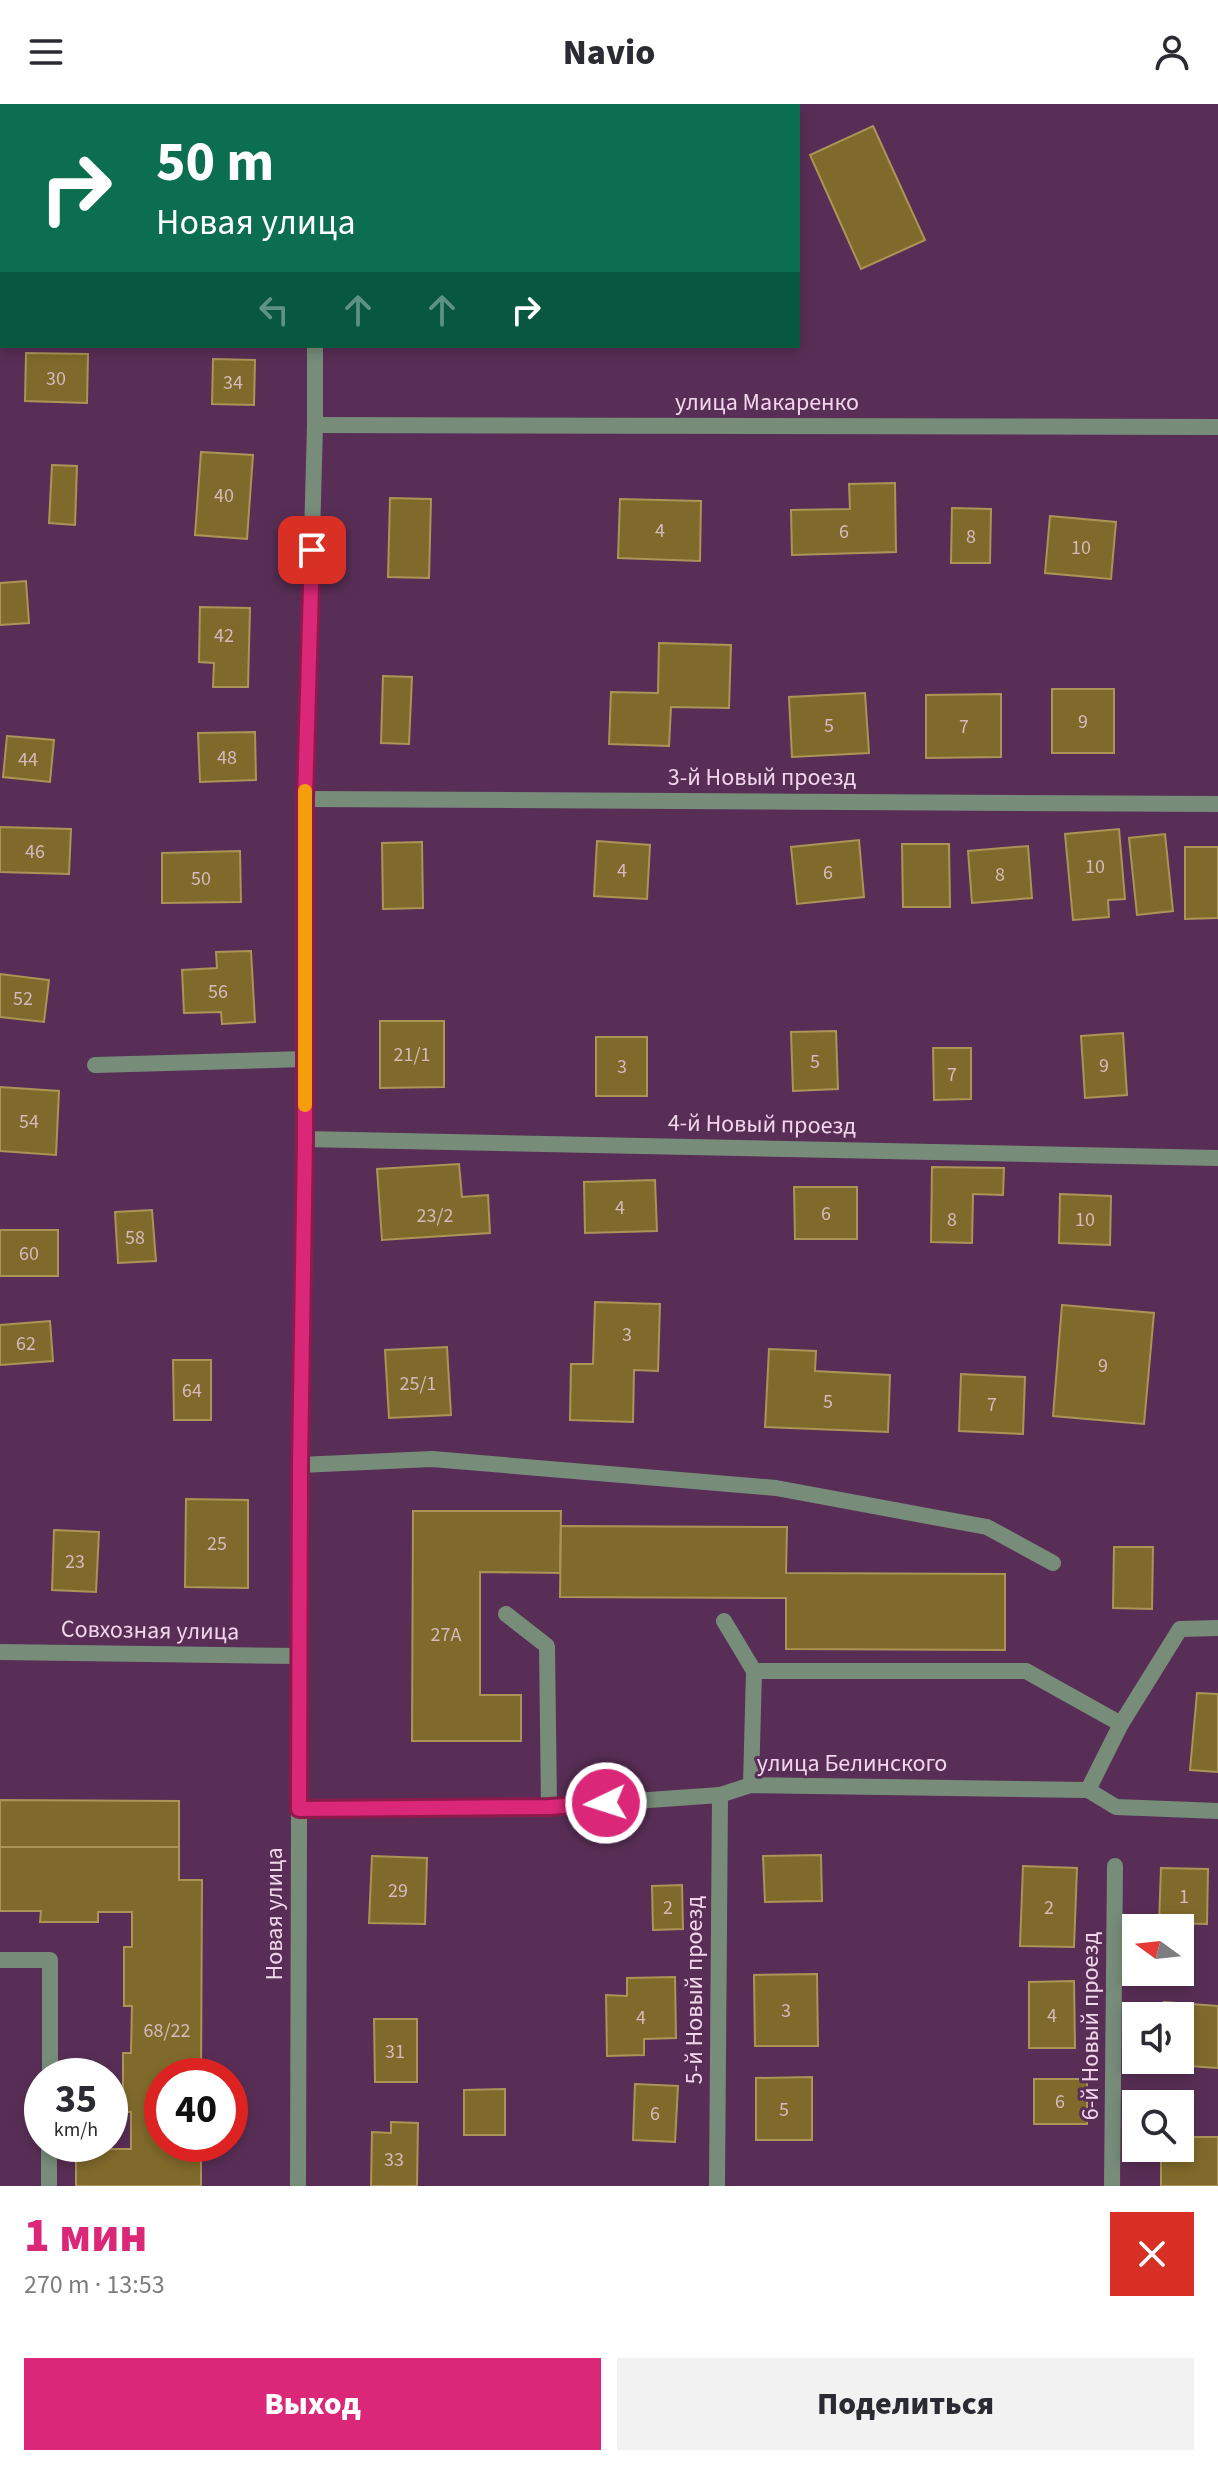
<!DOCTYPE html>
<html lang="ru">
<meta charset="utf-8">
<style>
:root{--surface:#fff;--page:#f2f2f3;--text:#2b2b33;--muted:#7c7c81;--accent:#db2777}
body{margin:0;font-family:"Source Sans 3",sans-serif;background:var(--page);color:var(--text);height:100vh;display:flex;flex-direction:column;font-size:30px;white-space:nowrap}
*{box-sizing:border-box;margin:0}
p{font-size:26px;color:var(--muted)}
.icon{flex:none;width:44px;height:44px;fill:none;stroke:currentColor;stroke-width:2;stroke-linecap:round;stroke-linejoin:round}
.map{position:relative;height:2082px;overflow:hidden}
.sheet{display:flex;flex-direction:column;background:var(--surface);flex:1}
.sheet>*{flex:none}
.hud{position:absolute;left:0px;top:0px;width:800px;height:244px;box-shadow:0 4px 12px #0003;background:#0b6e4f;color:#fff;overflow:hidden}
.needle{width:52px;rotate:285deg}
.controls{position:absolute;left:1122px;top:1810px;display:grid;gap:16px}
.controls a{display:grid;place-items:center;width:72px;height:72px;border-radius:0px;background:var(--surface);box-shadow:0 4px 12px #0003;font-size:40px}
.speed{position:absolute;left:24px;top:1954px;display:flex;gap:16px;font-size:40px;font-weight:700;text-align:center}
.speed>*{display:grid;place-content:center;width:104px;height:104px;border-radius:50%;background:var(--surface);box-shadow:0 4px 12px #0003;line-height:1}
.speed small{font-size:20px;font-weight:400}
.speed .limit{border:12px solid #d22;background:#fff;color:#111}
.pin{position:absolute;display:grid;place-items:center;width:68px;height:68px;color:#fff;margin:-34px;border-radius:16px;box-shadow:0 4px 12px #0006}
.me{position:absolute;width:88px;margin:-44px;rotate:266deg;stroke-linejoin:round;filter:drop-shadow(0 0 6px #0008)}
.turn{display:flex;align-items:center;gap:28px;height:168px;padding:0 24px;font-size:36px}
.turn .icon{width:104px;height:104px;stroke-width:2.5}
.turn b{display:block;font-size:56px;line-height:68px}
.lanes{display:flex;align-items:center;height:76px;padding:0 24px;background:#0003;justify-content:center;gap:40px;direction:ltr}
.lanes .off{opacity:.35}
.round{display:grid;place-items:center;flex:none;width:84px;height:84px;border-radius:0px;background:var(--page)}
.overview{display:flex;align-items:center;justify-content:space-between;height:136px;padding:0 24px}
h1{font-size:48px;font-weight:800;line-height:60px;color:var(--accent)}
.action{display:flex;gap:16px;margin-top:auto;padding:16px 24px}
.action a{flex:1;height:92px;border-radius:0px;background:var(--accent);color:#fff;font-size:32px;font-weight:800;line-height:92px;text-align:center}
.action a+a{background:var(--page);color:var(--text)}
header{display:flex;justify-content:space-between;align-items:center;height:104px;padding:0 24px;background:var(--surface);font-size:36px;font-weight:800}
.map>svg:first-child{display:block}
.building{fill:#806a2b;stroke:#ab9456;stroke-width:2}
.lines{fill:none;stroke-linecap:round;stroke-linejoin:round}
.service{stroke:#778d7a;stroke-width:16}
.minor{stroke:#778d7a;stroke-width:16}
.tertiary{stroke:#778d7a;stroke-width:16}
.route-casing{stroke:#8e194d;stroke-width:20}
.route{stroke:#db2777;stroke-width:14}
.slow{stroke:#f59e0b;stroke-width:14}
.labels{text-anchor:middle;stroke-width:6;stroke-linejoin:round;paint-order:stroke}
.number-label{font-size:20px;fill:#d4babc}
.street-label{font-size:24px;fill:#f0d5ec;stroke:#592e56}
</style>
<header><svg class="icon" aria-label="menu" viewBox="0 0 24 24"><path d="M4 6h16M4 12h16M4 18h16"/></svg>Navio<svg class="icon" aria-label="person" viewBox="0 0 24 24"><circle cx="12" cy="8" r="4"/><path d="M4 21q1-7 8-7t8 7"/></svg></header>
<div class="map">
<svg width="1218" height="2082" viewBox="0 0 1218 2082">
<rect width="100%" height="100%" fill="#592e56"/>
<g class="building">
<rect x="28" y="0" width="58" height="2"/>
<path d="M873,22L925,136L861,165L810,51Z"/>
<path d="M26,249L88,250L87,299L25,297Z"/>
<path d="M213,255L255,256L254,301L212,300Z"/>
<path d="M201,348L253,351L247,435L195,431Z"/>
<path d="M52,361L77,362L75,421L49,419Z"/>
<path d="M895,379L896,448L792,451L791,406L850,405L849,380Z"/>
<path d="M390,394L431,395L429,474L388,473Z"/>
<path d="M620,395L701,397L700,457L618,454Z"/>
<path d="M952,404L991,405L990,459H951Z"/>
<path d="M1050,412L1116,418L1111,475L1045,469Z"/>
<path d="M26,477L29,519L0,521V479Z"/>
<path d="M200,503L250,504L248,583H213L214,559L199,558Z"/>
<path d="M659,539L731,541L729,604L671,603L669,642L609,640L611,588L658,589Z"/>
<path d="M383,572L412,573L409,640L381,639Z"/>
<rect x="1052" y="585" width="62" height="64"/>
<path d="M865,589L869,649L792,653L789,593Z"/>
<path d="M1001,590V653L926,654V591Z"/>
<path d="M255,628L256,676L200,678L198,629Z"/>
<path d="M7,632L54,636L50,678L3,673Z"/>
<path d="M0,723L71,725L69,770L0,768Z"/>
<path d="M1119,725L1125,795L1108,796L1109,813L1073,816L1065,730Z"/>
<path d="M1165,730L1173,807L1137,811L1129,734Z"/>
<path d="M859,736L864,793L797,800L791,743Z"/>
<path d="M597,737L650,741L647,795L594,792Z"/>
<path d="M422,738L423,804L383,805L382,739Z"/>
<path d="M902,740H949L950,803H903Z"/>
<path d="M1028,742L1032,794L972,799L968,747Z"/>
<path d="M1185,743H1218V814L1185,815Z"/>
<path d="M240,747L241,798L162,799V749Z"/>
<path d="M251,847L255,918L222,920L221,908L184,909L182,866L217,864L216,848Z"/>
<path d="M0,870L49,876L44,918L0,913Z"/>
<path d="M380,917H444V983L380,984Z"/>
<path d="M836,927L838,985L793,987L791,928Z"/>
<path d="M1123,929L1127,991L1085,994L1081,932Z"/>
<rect x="596" y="933" width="51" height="59"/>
<path d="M933,944H971V995L934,996Z"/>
<path d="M0,983L59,987L56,1051L0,1047Z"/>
<path d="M459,1060L462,1093L488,1091L490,1129L382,1136L377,1065Z"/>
<path d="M932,1063L1004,1064L1003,1091L973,1090L972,1139L931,1138Z"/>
<path d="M655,1076L657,1127L585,1129L584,1078Z"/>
<path d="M794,1083H857V1135H795Z"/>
<path d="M1060,1090L1111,1092L1110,1141L1059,1139Z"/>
<path d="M152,1106L156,1157L118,1159L115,1108Z"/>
<rect x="0" y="1126" width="58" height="46"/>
<path d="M595,1198L660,1200L658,1267L634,1266L633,1318L570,1316L571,1260H593Z"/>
<path d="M1062,1201L1154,1209L1144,1320L1053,1312Z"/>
<path d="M50,1217L53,1257L0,1261V1221Z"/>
<path d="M447,1243L451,1311L389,1314L385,1246Z"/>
<path d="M769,1245L816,1247L815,1267L890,1271L888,1328L765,1323Z"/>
<path d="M173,1256H211V1316H174Z"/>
<path d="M961,1270L1025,1273L1023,1330L959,1327Z"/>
<path d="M186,1395L248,1396V1484L185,1483Z"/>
<path d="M413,1407H561L560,1469L480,1468V1591H521V1637H412Z"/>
<path d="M561,1422L787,1423L786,1469L1005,1470V1546L786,1545V1494L560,1493Z"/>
<path d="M54,1426L99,1428L96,1488L52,1486Z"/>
<path d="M1114,1443H1153L1152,1505L1113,1504Z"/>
<path d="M1197,1589L1218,1590V1668L1190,1666Z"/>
<path d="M0,1696L179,1697V1743H0Z"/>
<path d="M0,1743H179V1776H202L201,1972H162V2040H201V2082H76V2040H102V2045H131V2008H123V1949H131L132,1902H124V1843H132V1808H98V1818H40L41,1807H0Z"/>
<path d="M821,1751L822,1797L765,1798L763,1752Z"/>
<path d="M372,1752L427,1754L425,1820L369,1819Z"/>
<path d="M1023,1762L1077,1764L1074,1843L1020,1842Z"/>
<path d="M1161,1764L1208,1765L1207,1820L1159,1819Z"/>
<path d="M682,1781L683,1825L653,1826L652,1782Z"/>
<path d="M817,1870L818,1942H755L754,1871Z"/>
<path d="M675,1873L676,1934L644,1935V1951L607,1952L606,1891L627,1892V1874Z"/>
<path d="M1074,1877L1075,1944H1029V1878Z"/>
<path d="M1164,1898L1218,1902V1964L1160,1960V1956H1180V1912H1163Z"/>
<path d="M374,1915H417V1978H375Z"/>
<path d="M812,1973V2036H756V1974Z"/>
<rect x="1034" y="1975" width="53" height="45"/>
<path d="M635,1980L678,1982L675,2038L633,2036Z"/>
<path d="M505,1985V2031H464V1986Z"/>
<path d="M391,2018L418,2019L417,2082H371L372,2028L391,2029Z"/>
<path d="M1180,2033H1218V2082H1161V2044H1180Z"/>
</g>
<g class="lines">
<g class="service">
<path d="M95,961L305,955"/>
<path d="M300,1361L432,1355L776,1384L987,1423L1053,1459"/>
<path d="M506,1510L547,1542L549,1703"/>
<path d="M724,1517L754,1567L751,1681"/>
<path d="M754,1567H1026L1121,1620"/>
<path d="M1088,1686L1116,1703L1218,1707"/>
<path d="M0,1856H50V1972"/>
<path d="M49,2082V2040"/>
</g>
<g class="minor">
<path d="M315,321L1218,323"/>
<path d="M305,695L1218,700"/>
<path d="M305,1035L1218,1054"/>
<path d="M0,1548L300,1552"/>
<path d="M717,2082L720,1691"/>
<path d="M1112,2082L1115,1762"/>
</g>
<g class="tertiary">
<path d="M312,0V2"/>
<path d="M299,1705L549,1703L720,1691L751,1681L1088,1686L1121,1620L1180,1525L1218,1524"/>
<path d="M298,2082L300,1361L305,1035V695L315,321V242"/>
</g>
</g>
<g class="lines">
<defs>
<path id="route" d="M312,446L305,695V1035L300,1361L299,1705L549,1703L606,1699"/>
</defs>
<use href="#route" class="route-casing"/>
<use href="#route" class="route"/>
<path class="slow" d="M305,687V1001"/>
</g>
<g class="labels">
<g class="number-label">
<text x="56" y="281">30</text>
<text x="233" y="285">34</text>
<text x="224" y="398">40</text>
<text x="660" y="433">4</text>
<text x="844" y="434">6</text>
<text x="971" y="439">8</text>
<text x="1081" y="450">10</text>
<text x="224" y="538">42</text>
<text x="1083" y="624">9</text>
<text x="829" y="628">5</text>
<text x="964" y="629">7</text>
<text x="227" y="660">48</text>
<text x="28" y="662">44</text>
<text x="35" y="754">46</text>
<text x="1095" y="769">10</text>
<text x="622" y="773">4</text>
<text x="828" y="775">6</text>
<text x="1000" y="777">8</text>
<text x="201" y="781">50</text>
<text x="218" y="894">56</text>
<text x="23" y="901">52</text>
<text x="412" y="957">21/1</text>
<text x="815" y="964">5</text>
<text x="1104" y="968">9</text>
<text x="622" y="969">3</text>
<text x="952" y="977">7</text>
<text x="29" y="1024">54</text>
<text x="620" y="1110">4</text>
<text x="826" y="1116">6</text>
<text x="435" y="1118">23/2</text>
<text x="952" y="1122">8</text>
<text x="1085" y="1122">10</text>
<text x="135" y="1140">58</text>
<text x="29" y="1156">60</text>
<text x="627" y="1237">3</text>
<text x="26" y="1246">62</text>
<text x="1103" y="1268">9</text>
<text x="418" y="1286">25/1</text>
<text x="192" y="1293">64</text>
<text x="828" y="1304">5</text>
<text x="992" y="1307">7</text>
<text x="217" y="1446">25</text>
<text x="75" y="1464">23</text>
<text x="446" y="1537">27А</text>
<text x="398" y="1793">29</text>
<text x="1184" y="1799">1</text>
<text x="668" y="1810">2</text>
<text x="1049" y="1810">2</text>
<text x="786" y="1913">3</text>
<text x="1052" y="1918">4</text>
<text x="641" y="1920">4</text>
<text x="167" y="1933">68/22</text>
<text x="395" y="1954">31</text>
<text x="1060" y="2004">6</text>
<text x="784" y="2012">5</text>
<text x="655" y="2016">6</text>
<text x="394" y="2062">33</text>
</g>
<g class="street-label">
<text x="767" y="306">улица Макаренко</text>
<text x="762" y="681">3-й Новый проезд</text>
<text transform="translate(762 1020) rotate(1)" y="8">4-й Новый проезд</text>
<text transform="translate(150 1526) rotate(1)" y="8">Совхозная улица</text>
<text x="852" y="1667">улица Белинского</text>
<text transform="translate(274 1810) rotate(-90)" y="8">Новая улица</text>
<text transform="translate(694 1886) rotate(-90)" y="8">5-й Новый проезд</text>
<text transform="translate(1090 1922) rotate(-90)" y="8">6-й Новый проезд</text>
</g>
</g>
</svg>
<div class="controls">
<a><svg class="needle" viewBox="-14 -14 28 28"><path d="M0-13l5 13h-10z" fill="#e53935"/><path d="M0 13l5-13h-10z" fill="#7c7c81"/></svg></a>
<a><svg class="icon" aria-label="sound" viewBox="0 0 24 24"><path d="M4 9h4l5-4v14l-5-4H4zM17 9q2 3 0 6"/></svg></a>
<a><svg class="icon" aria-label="search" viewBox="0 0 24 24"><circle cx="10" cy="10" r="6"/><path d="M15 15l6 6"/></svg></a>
</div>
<div class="speed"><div>35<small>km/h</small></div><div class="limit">40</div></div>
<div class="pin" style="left:312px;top:446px;background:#d93025"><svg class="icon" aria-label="arrive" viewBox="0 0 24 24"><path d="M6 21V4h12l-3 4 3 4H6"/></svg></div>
<svg class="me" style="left:606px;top:1699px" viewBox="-20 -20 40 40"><circle r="17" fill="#db2777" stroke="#fff" stroke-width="3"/><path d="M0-11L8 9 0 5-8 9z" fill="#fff"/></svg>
<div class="hud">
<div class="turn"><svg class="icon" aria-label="right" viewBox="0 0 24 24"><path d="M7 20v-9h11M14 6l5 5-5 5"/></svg><div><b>50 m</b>Новая улица</div></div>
<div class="lanes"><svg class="icon off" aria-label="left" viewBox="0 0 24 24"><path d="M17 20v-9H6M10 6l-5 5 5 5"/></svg><svg class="icon off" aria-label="ahead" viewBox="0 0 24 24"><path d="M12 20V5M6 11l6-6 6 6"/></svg><svg class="icon off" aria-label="ahead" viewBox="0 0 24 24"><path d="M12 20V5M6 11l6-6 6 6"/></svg><svg class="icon" aria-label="right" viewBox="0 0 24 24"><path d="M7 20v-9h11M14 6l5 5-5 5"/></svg></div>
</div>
</div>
<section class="sheet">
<div class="overview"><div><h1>1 мин</h1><p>270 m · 13:53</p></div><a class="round" style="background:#d93025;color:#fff"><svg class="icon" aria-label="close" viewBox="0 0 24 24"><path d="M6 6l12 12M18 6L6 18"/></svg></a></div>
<div class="action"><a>Выход</a><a>Поделиться</a></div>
</section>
